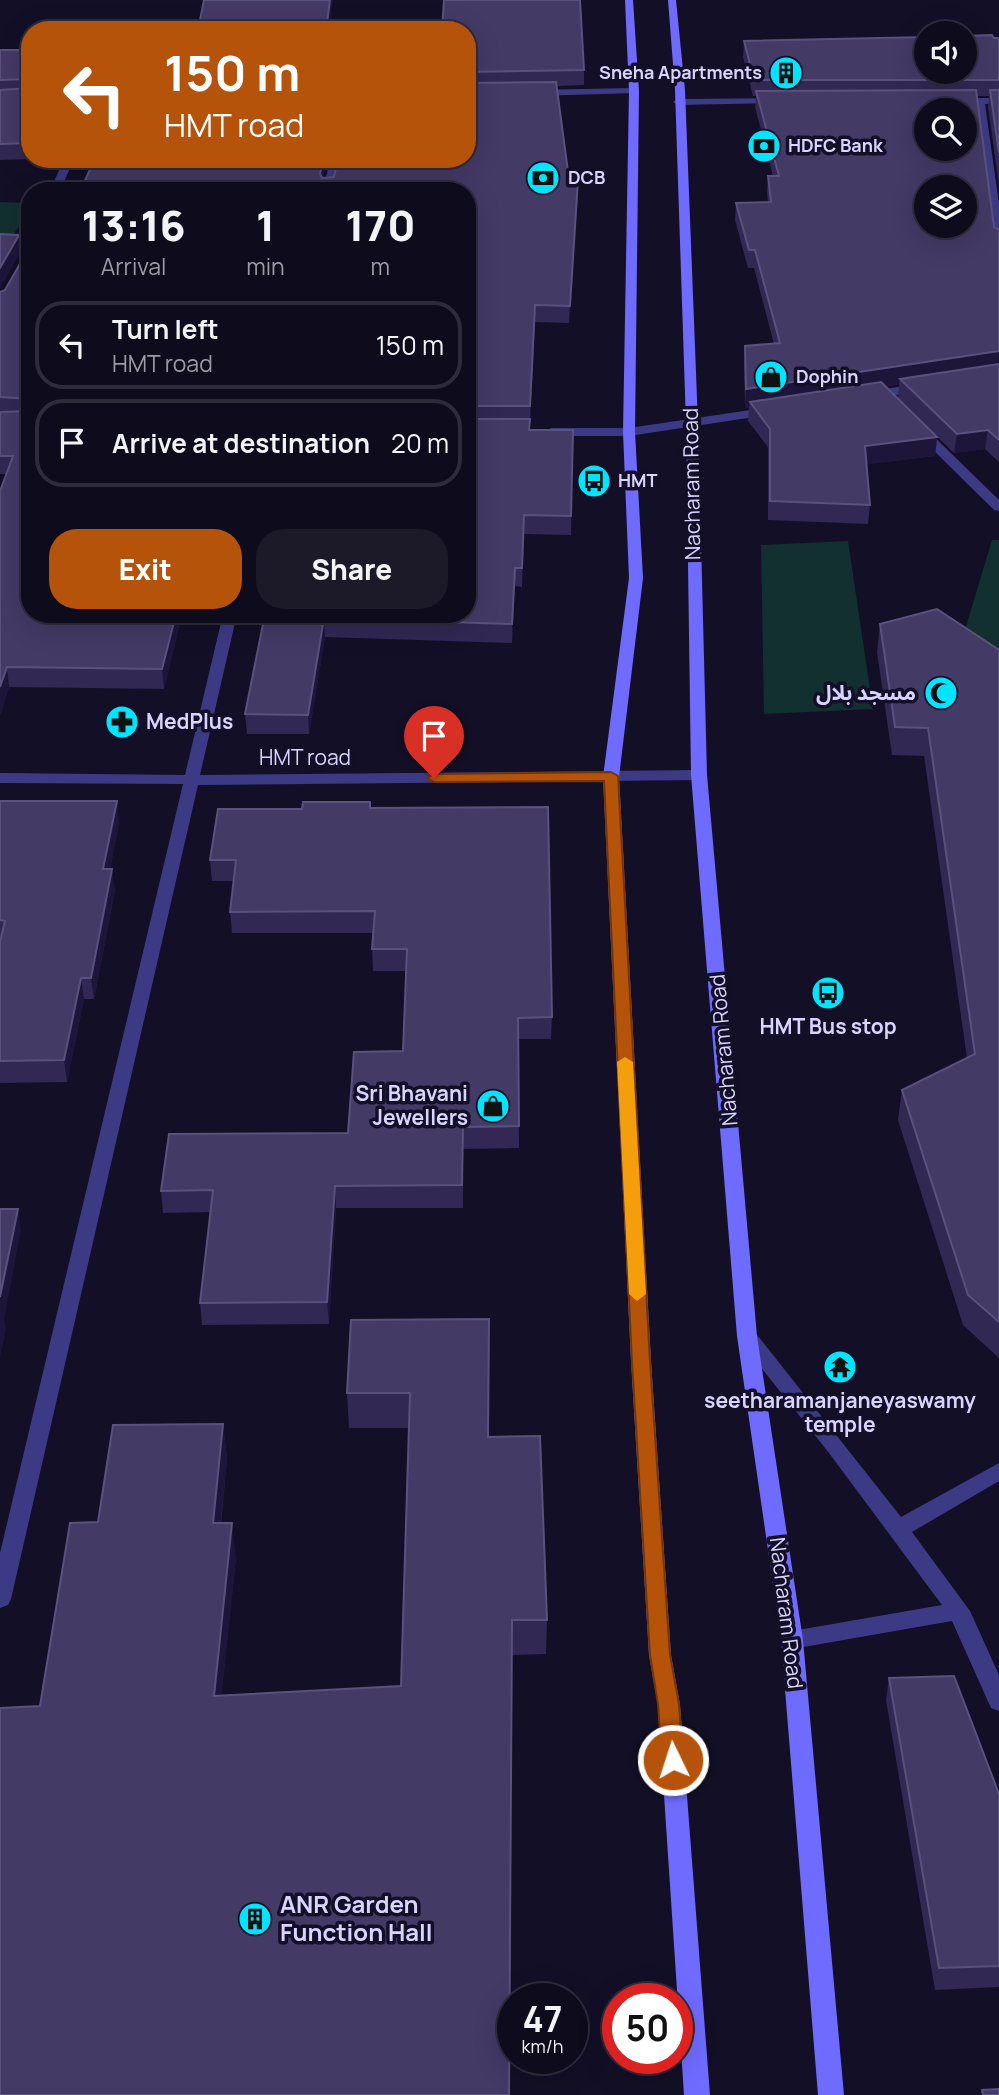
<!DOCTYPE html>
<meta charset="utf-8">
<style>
:root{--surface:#0e0b1c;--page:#1c1929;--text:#f1f3f6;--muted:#9b9ba3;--line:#2e2b3b;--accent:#b45309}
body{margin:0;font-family:Manrope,"Noto Sans Arabic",sans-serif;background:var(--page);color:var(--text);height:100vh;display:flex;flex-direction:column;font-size:26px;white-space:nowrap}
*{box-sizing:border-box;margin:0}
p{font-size:23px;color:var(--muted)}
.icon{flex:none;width:38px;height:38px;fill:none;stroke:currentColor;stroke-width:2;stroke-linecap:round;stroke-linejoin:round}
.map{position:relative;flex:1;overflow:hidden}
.side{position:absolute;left:21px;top:182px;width:455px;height:441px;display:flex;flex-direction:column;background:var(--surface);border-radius:28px;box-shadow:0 7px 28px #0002,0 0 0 2px var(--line)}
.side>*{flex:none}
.hud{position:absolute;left:21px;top:21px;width:455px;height:147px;border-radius:28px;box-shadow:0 7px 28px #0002,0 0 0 2px var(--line);background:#b45309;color:#fff;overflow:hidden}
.fabs{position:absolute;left:914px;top:21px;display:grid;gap:14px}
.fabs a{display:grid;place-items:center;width:63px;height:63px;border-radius:50%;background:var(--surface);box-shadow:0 7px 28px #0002,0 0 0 2px var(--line);font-size:35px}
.speed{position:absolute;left:497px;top:1983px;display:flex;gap:14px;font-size:35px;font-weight:700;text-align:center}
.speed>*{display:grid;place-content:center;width:91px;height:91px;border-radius:50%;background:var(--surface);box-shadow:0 7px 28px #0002,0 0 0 2px var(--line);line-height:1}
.speed small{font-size:18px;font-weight:400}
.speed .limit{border:10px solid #d22;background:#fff;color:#111}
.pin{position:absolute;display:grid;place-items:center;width:60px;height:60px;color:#fff;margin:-72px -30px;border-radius:50% 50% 50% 0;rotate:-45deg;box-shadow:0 0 7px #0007}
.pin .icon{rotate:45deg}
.me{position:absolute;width:77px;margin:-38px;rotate:356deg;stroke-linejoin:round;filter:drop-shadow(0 0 5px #0008)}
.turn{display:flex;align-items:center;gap:24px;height:147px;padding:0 28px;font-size:32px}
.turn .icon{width:91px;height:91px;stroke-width:2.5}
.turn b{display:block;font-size:49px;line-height:60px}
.eta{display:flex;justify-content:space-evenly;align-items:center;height:119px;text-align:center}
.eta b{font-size:42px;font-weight:800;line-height:49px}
.action{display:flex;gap:14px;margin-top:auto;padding:14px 28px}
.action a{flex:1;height:80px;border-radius:28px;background:var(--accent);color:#fff;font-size:28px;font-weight:800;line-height:80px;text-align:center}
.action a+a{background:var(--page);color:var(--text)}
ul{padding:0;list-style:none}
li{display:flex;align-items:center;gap:21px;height:88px;margin:0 14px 10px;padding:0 14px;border:4px solid var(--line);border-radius:28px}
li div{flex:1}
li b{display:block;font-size:26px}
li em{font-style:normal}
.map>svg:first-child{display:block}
.green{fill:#12302f}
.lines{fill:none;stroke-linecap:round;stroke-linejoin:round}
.street{fill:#3d3a85;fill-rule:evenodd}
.secondary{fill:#6f6bff;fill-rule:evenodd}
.wall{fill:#312854}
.shaded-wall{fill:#1d163a}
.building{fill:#433a66;stroke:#5a527e;stroke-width:2;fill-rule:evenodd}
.route{fill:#b45309;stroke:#753606;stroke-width:2}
.slow{fill:#f59e0b}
.labels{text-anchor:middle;stroke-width:7;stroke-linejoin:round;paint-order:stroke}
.far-poi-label{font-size:18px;font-weight:bold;fill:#d9d4ff;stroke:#130f26;text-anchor:start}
.street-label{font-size:21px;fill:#d9d4ff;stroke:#130f26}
.poi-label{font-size:21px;font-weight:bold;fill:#d9d4ff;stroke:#130f26;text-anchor:end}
.near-poi-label{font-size:24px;font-weight:bold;fill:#d9d4ff;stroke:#130f26;text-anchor:start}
</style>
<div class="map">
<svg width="999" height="2095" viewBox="0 0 999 2095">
<rect width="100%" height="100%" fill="#130f26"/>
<g class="green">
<path d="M0,202L30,203V211L13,235L0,234Z"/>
<path d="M992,540H999V676L959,650Z"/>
<path d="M848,541L873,709L764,714L761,545Z"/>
</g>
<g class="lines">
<g class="street">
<path d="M634,88L637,89V93L534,96L529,93L534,90Z"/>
<path d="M780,98L783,99V103L678,105L673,102L678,99Z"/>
<path d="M955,98H999V104H985L999,204V247L994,244L976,104L952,103L950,101Z"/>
<path d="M64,159H74L60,191H50Z"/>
<path d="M330,159H340L333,191H323Z"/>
<rect x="0" y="239" width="30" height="6"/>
<path d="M922,383L926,384V390L867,400L861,396L867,392Z"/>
<path d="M770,407L774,408V414L629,436H551L545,432L551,428H629Z"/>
<path d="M916,427H924L999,500V511L994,510L916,433Z"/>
<path d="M223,614H237L200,775L699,770L707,775L699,780L198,785L11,1599L8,1605L0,1608V1553L183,784L0,783V773L185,775Z"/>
<path d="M747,1329L754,1331L901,1517L999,1463V1481L912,1532L970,1611L999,1675V1711L991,1708L952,1621L792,1649L784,1647L781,1640L784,1633L792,1631L942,1605L829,1453L740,1341L737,1336L740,1331Z"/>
</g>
<g class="secondary">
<path d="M625,0H633L639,91L635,432L643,578L619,777L651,1361L671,1655L680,1705L710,2095H684L658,1705L649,1655L631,1361L603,777L629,578L623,432L629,91Z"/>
<path d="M668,0H676L685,90L698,424L707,775L757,1336L803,1640L844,2095H818L781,1640L737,1336L691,775L686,424L675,90Z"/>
</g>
</g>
<g class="wall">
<path d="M467,30L584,70V85L557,86L569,179L578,195L569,323L535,322L530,424V430H573L571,535L524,534L522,587L515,586L512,643L325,637L309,734H247L245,714L265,614H467V191L95,159H327L323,178L467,159Z"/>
<path d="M999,38V185L988,107L989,96H976L994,227L999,230V462L985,449L954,453L898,398L899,384L885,387L937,437L935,456L867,464L870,505L868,524L768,520V447L748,421L749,407L745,408L744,365L745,346L774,344L754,268H748L735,220L736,203L768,202L767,193L768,176H773L755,107L756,96H753L743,57L744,41Z"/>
<path d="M0,50H30V159L0,160Z"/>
<path d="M30,246V614H182L164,689L9,687L0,715L7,474H0V292L5,290Z"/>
<path d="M880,624L999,650V1358L963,1325L898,1120L902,1090L967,1058L924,756L892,755L877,652Z"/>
<path d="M0,801L119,822L110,869L115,890L94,999H84L67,1082L0,1083Z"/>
<path d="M370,808L552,1017L551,1039H518L519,1148L463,1149V1208H336L329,1324L202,1325L200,1303L211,1212L163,1213L161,1191L348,1133L403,1051L406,971H373L372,949L373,933H232L230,912L234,881H212L210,860Z"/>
<path d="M351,1320L488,1437L547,1620L546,1654L512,1655L509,2095L40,1706L98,1522L223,1424L227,1459L221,1523L236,1558L221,1696L401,1686L409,1428H349L347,1393Z"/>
<path d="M889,1678L999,1794V1987L935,1990L886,1700Z"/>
</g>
<g class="shaded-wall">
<path d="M330,0H333L329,30H326Z"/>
<path d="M323,159H327L320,190V174Z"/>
<path d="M578,179V195L569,323L570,306Z"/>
<path d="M19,235L21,251L0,289V268Z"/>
<path d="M535,305V322L530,424V406Z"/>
<path d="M999,351V369L900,379L899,384L753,407L750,402L749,407L745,408L746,389Z"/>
<path d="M988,430L985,449L954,453L957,434Z"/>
<path d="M937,437L935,456L863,465L865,446Z"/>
<path d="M524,515V534L522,587V568Z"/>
<path d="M515,568V586L512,643V624Z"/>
<path d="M176,614H182L164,689L162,669Z"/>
<path d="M324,618L325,637L309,734L308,715Z"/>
<path d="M7,667L9,687L0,715V687Z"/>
<path d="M117,801L119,822L106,890L103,869Z"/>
<path d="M112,869L115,890L94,999L91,978Z"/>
<path d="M81,978L84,999L67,1082L64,1060Z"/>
<path d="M335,1186L336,1208L329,1324L327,1302Z"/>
<path d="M18,1209L21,1230L4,1320L6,1330L0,1357V1297Z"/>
<path d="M223,1424L227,1459L217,1558L213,1523Z"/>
<path d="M232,1523L236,1558L218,1731L214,1696Z"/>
</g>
<g class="building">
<path d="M204,0H330L326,30H198Z"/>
<path d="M444,0H580L584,70L467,72V30H442Z"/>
<path d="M992,35L994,38H999V80H754L744,41L926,37V72H964V36Z"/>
<path d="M0,50H30V84L28,79L0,80Z"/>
<path d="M556,82L569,179H578L570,306L535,305L530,406H467V191H80L95,159H323L320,174L322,178L334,177L338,159H467V83Z"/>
<path d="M30,88V143L0,144V90Z"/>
<path d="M976,90L994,227L999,230V351L746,389L745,346L780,343L755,250H749L736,203L771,202L768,176H779L756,91ZM926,110H964V149H926ZM926,187H964V226H926Z"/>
<path d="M990,90H999V153Z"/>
<path d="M0,234L19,235L0,268Z"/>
<path d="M30,246V614H176L162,669L7,667L0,687V491L13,456H0V414L1,412L30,411V399L0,397V292L5,290Z"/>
<path d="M999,364V440L988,430L957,434L900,379Z"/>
<path d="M881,382L937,437L865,446L870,505L770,501V429L750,402Z"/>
<path d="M467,419H530L529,430H573L571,516L524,515L522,568H515L512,624L324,618L308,715L245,714L265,614H467Z"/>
<path d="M937,609L999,650V1322L968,1295L902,1090L975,1054L928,728L895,727L880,624Z"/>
<path d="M0,801H117L103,869H112L91,978H81L64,1060L0,1061V942L5,921L0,920Z"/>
<path d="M303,802H370V808L548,807L552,1017L518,1018L519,1126L463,1127L462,1185L335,1186L327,1302L200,1303L213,1190L161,1191L169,1134L348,1133L354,1052L403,1051L407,949H372L375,911L230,912L236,860H210L218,809H302Z"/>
<path d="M0,1209H18L0,1297Z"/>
<path d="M489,1319L488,1437L540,1436L547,1620H512L509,2095H0V1708L40,1706L70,1523L98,1522L113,1425L223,1424L213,1523H232L214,1696L401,1686L410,1393H347L351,1320Z"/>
<path d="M954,1676L999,1794V1966L939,1968L889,1678Z"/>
<path d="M999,2089V2095H983L982,2090Z"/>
</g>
<path class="route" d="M611,772L618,776L650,1362L670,1655L679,1704L683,1760L680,1767L673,1769L665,1767L662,1760L658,1704L650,1655L632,1362L604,781L434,782L427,778L434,774Z"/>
<path class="slow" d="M625,1057L633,1062L646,1294L637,1301L629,1294L617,1062Z"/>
<defs>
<symbol id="building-disc" viewBox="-11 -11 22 22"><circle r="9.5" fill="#00e5ff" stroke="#130f26"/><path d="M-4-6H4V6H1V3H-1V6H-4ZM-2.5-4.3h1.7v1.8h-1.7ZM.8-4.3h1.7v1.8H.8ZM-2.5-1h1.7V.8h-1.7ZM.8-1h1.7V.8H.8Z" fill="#111"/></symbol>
<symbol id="bank-disc" viewBox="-11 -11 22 22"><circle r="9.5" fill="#00e5ff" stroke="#130f26"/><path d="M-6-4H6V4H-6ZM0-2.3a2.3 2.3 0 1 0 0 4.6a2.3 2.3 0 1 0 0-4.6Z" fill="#111"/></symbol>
<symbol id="shop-disc" viewBox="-11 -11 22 22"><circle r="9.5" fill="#00e5ff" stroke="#130f26"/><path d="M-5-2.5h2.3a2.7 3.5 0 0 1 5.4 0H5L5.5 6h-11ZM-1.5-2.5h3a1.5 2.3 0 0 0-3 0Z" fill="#111"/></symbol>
<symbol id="bus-disc" viewBox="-11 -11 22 22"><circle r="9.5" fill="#00e5ff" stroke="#130f26"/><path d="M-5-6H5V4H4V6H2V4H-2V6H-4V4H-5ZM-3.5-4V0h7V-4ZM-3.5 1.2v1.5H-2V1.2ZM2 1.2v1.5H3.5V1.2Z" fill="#111"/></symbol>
<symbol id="mosque-disc" viewBox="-11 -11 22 22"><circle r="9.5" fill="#00e5ff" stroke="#130f26"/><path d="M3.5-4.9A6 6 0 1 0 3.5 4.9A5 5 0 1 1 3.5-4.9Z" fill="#111"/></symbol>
<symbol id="pharmacy-disc" viewBox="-11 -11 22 22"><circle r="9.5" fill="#00e5ff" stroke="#130f26"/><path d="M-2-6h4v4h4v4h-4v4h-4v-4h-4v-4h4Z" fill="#111"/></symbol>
<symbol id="temple-disc" viewBox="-11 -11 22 22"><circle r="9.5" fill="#00e5ff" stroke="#130f26"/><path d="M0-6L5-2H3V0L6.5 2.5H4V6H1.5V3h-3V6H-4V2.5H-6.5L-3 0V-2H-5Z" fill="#111"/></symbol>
</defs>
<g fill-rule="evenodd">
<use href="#building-disc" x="767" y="54" width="38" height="38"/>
<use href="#bank-disc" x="745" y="127" width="38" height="38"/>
<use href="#bank-disc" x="524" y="159" width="38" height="38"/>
<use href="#shop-disc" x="752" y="358" width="38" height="38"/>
<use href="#bus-disc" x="575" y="462" width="38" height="38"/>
<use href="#mosque-disc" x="922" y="674" width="38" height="38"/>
<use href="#pharmacy-disc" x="103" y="703" width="38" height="38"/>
<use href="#bus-disc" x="809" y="974" width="38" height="38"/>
<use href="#shop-disc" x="474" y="1087" width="38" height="38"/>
<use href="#temple-disc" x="821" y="1348" width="38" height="38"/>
<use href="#building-disc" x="236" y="1900" width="38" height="38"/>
</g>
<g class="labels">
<g class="far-poi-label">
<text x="762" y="79" text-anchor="end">Sneha Apartments</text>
<text x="788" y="152">HDFC Bank</text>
<text x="568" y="184">DCB</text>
<text x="796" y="383">Dophin</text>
<text x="618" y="487">HMT</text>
</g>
<g class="street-label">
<text transform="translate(692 484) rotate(-91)" y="7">Nacharam Road</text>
<text x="305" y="765">HMT road</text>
<text transform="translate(724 1050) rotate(-95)" y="7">Nacharam Road</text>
<text transform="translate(786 1613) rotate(83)" y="7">Nacharam Road</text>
</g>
<g class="poi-label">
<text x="916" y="700">مسجد بلال</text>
<text x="146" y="729" text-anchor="start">MedPlus</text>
<text x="828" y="1034" text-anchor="middle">HMT Bus stop</text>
<text x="468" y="1101">Sri Bhavani<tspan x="468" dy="24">Jewellers</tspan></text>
<text x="840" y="1408" text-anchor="middle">seetharamanjaneyaswamy<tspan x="840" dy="24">temple</tspan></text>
</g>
<g class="near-poi-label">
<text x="280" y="1913">ANR Garden<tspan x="280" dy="28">Function Hall</tspan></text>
</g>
</g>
</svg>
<div class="fabs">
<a><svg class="icon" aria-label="sound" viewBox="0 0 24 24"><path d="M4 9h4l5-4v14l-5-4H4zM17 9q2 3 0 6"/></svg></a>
<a><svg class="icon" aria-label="search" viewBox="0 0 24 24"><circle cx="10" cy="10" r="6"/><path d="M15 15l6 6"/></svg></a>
<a><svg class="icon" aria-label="layers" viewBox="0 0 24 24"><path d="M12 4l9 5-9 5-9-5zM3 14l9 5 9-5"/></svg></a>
</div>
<div class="speed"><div>47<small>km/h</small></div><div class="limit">50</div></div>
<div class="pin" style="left:434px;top:778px;background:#d93025"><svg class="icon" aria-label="arrive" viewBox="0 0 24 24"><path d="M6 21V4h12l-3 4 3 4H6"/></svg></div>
<svg class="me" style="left:673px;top:1760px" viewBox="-20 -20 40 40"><circle r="17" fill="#b45309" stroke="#fff" stroke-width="3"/><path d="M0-11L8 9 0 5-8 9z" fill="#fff"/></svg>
<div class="hud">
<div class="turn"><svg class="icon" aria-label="left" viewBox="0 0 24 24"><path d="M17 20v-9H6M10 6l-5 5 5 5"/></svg><div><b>150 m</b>HMT road</div></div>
</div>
<section class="side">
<div class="eta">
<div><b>13:16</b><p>Arrival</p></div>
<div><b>1</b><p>min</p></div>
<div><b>170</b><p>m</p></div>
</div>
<ul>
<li><svg class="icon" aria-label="left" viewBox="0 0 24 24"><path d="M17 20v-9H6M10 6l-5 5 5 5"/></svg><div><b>Turn left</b><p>HMT road</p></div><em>150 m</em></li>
<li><svg class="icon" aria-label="arrive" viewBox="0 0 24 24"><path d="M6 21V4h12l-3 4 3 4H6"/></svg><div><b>Arrive at destination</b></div><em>20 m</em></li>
</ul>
<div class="action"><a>Exit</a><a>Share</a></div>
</section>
</div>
